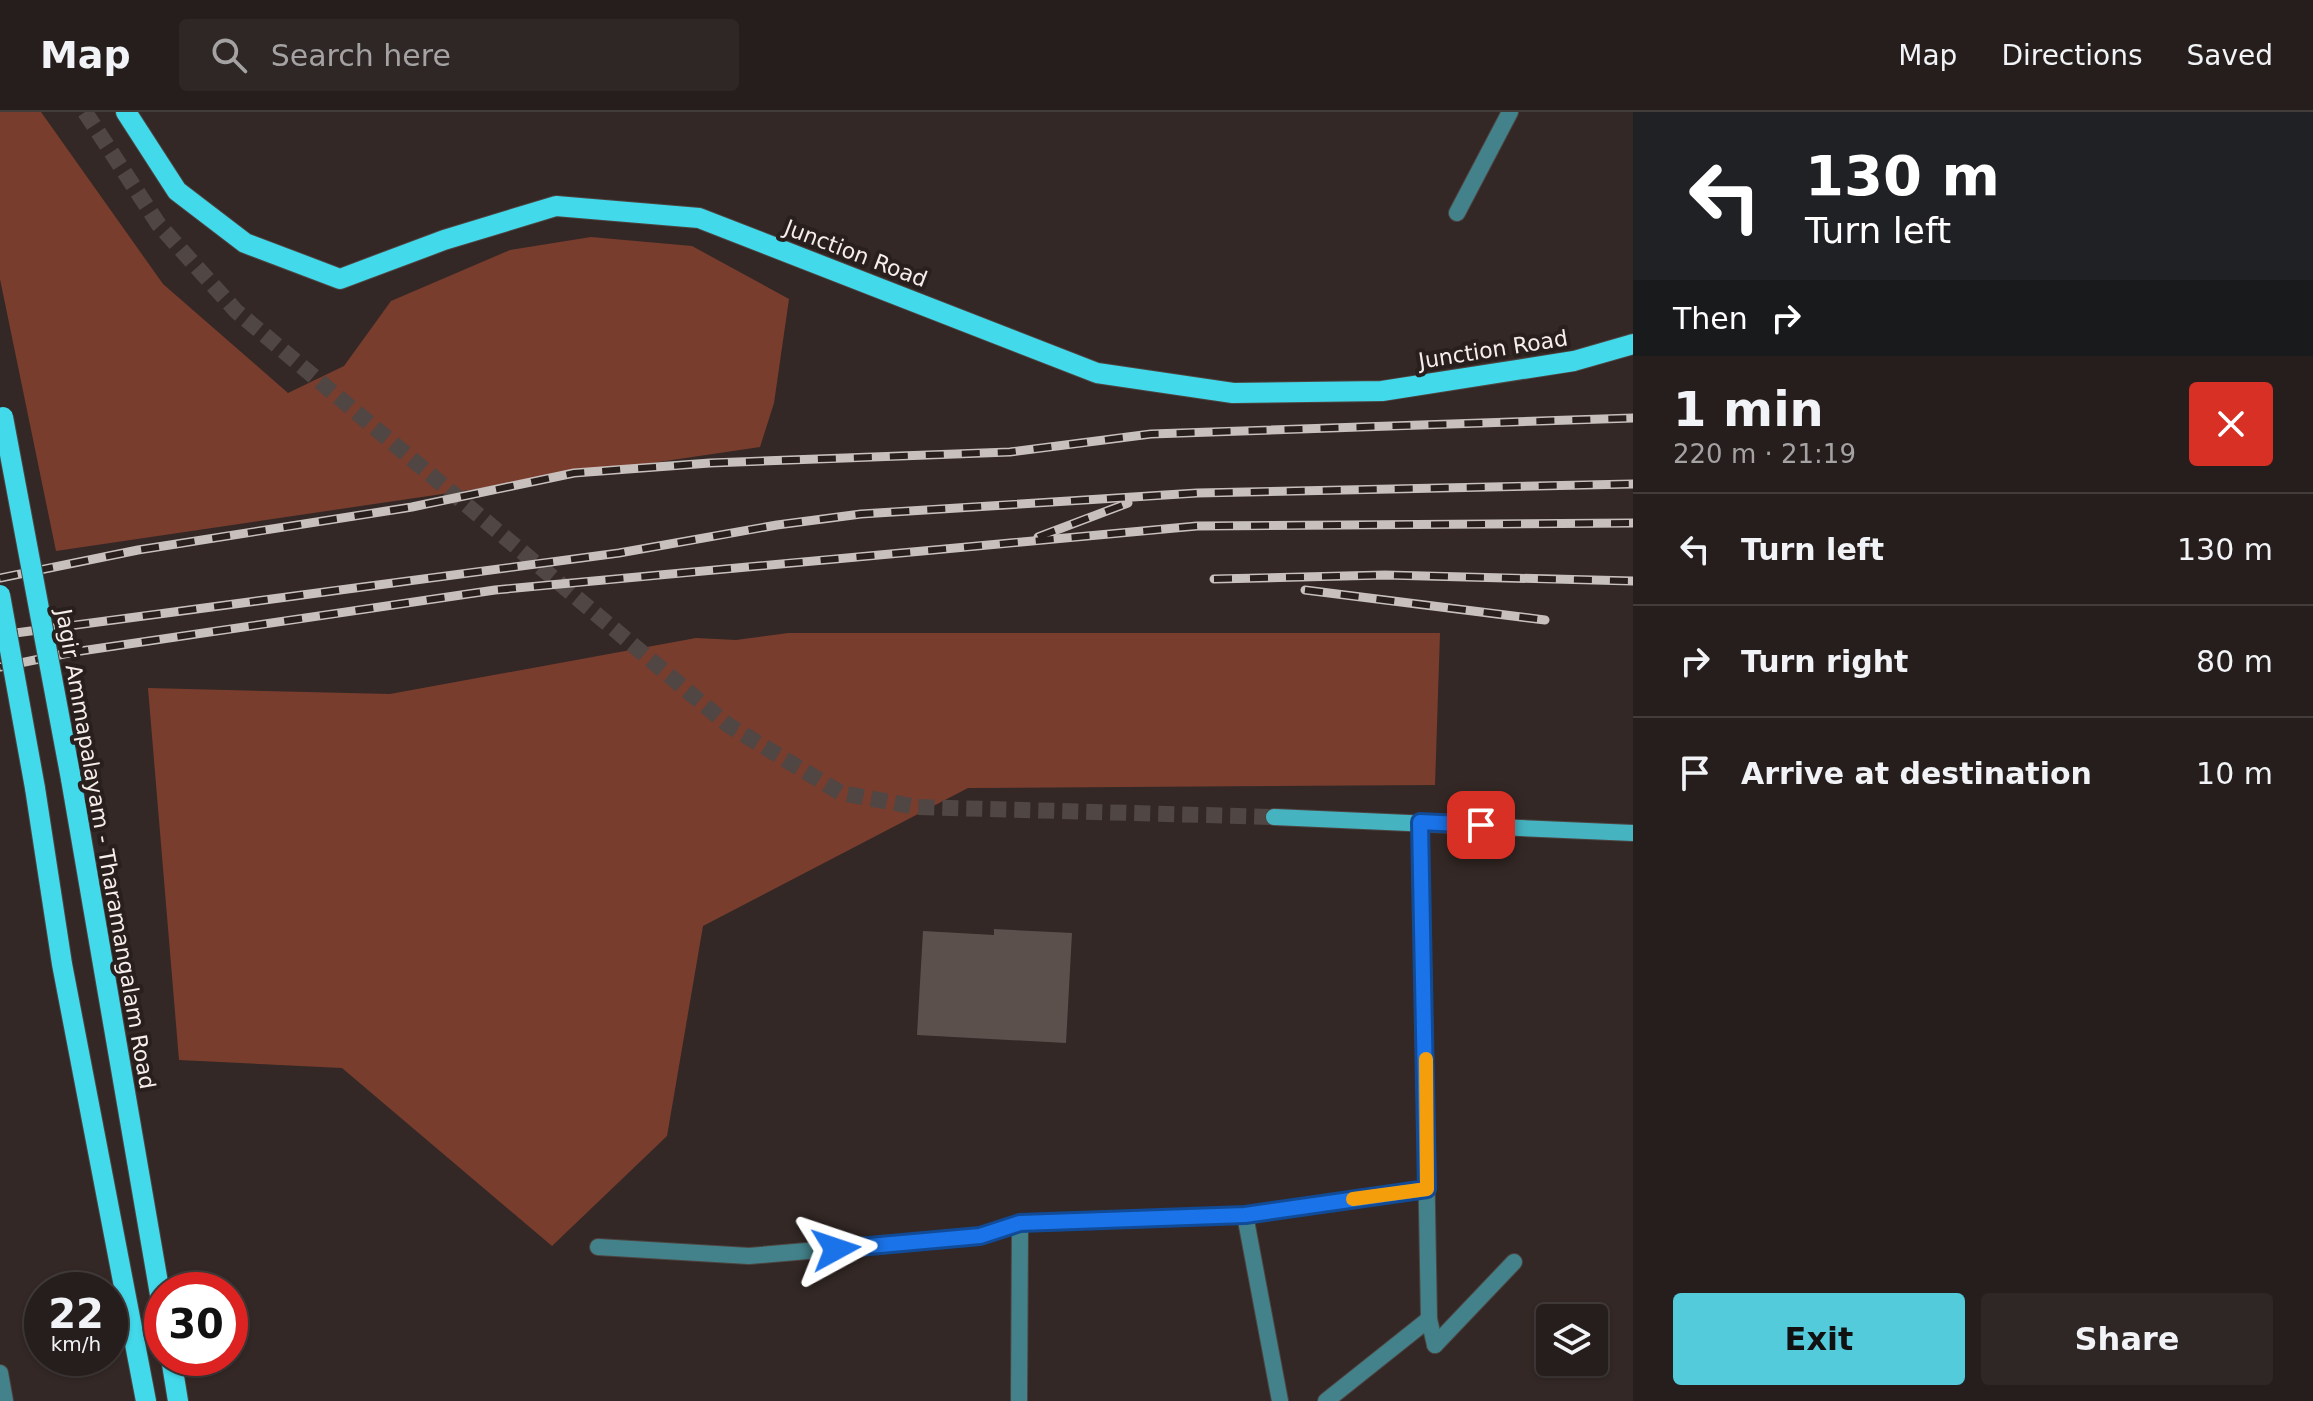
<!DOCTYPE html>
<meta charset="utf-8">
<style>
:root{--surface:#261e1c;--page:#2e2725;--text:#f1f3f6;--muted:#a4a2a3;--line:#423c3b;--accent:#53cbdb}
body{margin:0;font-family:"DejaVu Sans",sans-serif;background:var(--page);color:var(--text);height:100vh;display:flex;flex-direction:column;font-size:30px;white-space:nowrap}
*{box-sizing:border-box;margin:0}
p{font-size:26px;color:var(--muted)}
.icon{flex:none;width:44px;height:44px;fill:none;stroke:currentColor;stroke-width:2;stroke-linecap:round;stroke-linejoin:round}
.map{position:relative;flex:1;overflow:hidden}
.details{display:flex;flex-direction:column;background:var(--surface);width:680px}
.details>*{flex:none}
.guide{background:#202124;color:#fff;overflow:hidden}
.buttons{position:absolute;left:1536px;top:1192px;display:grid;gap:16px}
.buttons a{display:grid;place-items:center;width:72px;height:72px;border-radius:8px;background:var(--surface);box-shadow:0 2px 6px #0004,0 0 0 2px var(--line);font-size:40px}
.speed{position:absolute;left:24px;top:1160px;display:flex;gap:16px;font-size:40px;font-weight:700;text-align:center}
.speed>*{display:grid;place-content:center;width:104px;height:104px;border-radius:50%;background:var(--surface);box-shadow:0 2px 6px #0004,0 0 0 2px var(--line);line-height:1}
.speed small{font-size:20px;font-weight:400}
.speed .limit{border:12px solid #d22;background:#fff;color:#111}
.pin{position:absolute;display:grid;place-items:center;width:68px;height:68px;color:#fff;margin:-34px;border-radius:16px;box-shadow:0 4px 12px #0006}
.me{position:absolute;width:88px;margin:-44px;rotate:85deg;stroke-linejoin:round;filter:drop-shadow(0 0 6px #0008)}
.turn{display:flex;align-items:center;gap:28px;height:168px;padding:0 40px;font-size:36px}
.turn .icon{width:104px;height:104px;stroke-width:2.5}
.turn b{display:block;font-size:56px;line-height:68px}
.then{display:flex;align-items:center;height:76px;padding:0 40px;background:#0003;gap:16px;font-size:30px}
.round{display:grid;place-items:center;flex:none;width:84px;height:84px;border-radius:8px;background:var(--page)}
.headline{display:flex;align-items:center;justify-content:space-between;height:136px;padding:0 40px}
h1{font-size:48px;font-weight:700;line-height:60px}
.primary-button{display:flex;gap:16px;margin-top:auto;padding:16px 40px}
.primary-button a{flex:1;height:92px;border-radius:8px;background:var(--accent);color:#111;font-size:32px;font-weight:700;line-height:92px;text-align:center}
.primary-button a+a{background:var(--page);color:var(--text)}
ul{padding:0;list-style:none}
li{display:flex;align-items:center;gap:24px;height:112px;padding:0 40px;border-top:2px solid var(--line)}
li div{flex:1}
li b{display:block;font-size:30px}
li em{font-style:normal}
header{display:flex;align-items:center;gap:48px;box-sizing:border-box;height:112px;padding:0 40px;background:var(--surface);border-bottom:2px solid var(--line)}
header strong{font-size:38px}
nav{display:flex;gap:44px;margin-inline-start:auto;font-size:28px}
.search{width:560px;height:72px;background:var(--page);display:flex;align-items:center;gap:20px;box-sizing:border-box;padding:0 28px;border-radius:8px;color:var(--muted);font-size:30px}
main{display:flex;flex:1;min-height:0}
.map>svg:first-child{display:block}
.forest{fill:#793d2e}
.building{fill:#5c504d}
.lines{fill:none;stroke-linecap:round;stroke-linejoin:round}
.secondary-tunnel{stroke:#504643;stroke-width:16;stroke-dasharray:16 8;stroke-linecap:butt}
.street-casing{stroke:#4e4441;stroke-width:18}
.secondary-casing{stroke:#4e4441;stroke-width:18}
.primary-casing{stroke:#4e4441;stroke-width:22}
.street{stroke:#43828a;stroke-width:16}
.secondary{stroke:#46b3c1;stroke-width:16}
.primary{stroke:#42d9eb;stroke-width:20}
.rail-casing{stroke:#c7c0bd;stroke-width:9}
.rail{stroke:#291f1c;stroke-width:6;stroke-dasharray:18;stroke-linecap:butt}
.primary-bridge-casing{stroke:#4e4441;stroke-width:22;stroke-linecap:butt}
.primary-bridge{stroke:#42d9eb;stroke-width:20}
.route-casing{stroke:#114b97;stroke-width:20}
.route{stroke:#1a73e8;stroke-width:14}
.slow{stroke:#f59e0b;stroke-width:14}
.labels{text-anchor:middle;stroke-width:8;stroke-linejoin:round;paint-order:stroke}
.street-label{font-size:22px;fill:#f5eeec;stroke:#291f1c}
</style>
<header>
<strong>Map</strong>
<div class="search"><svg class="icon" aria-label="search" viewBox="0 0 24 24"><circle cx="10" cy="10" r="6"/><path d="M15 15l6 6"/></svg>Search here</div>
<nav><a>Map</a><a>Directions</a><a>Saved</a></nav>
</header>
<main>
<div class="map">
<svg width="1633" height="1289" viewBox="0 0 1633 1289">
<rect width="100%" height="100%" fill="#332825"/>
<g class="forest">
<path d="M0,0H41L163,172L288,281L344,254L391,189L510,138L591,125L692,134L789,187L774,291L760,335L56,439L0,167Z"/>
<path d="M788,521H1440L1435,673L968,676L703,814L667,1024L552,1134L342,956L179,948L148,576L390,582L696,526L736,528Z"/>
</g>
<path class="building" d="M994,817L1072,821L1066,931L917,923L923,819L994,823Z"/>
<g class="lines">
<path class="secondary-tunnel" d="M85,0L159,113L236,199L728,613L841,681L917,695L1274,705"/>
<defs>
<g id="street">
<path d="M1457,101L1510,0"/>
<path d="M1420,710L1429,1207L1435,1233"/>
<path d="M1245,1103L1427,1077"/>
<path d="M598,1135L749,1144L980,1124L1020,1111L1245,1103L1280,1289"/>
<path d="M1435,1233L1514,1150"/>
<path d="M0,1261L5,1289"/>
<path d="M1019,1289L1020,1111"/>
<path d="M1326,1289L1429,1207"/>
</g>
<path id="secondary" d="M1274,705L1633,721"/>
<g id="primary">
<path d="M126,0L177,79L245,131L340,167L444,128L556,94L699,106L1097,261L1233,281L1382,279L1574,249L1633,232"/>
<path d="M71,667L162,1194"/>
<path d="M35,676L62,852L146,1289"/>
<path d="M171,1246L178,1289"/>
</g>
</defs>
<use href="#street" class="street-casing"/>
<use href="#secondary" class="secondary-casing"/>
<use href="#primary" class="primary-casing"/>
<use href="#street" class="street"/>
<use href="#secondary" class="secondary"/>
<use href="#primary" class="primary"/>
<defs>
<g id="rail">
<path d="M1038,425L1128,391"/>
<path d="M0,466L138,438L412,395L574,361L710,351L1010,340L1151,322L1633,306"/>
<path d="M1214,467L1385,463L1633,469"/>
<path d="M1305,478L1545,508"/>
<path d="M0,523L619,441L777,413L861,402L1197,381L1633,372"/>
<path d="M0,555L74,540L495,478L1197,414L1633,411"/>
</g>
</defs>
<use href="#rail" class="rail-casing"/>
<use href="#rail" class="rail"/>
<defs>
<g id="primary-bridge">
<path d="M3,305L71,667"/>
<path d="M0,483L35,676"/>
</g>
</defs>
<use href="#primary-bridge" class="primary-bridge-casing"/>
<use href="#primary-bridge" class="primary-bridge"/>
</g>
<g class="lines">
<defs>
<path id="route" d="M836,1137L980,1124L1020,1111L1245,1103L1427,1077L1420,710L1481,713"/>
</defs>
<use href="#route" class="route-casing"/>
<use href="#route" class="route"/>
<path class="slow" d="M1353,1087L1427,1077L1426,947"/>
</g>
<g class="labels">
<g class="street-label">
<text transform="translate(856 141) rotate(21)" y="8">Junction Road</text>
<text transform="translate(1493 237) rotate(-9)" y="8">Junction Road</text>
<text transform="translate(106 737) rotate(80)" y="8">Jagir Ammapalayam - Tharamangalam Road</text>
</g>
</g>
</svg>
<div class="buttons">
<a><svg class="icon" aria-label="layers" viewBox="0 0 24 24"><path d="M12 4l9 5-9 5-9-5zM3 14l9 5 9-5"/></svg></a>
</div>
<div class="speed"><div>22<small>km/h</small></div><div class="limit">30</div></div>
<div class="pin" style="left:1481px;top:713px;background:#d93025"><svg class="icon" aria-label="arrive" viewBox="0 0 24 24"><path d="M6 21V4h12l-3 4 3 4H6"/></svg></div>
<svg class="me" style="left:836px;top:1137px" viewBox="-20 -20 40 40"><path d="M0-17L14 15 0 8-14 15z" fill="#1a73e8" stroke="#fff" stroke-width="4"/></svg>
</div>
<section class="details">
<div class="guide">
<div class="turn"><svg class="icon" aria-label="left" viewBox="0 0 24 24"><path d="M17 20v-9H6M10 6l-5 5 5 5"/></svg><div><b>130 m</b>Turn left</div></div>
<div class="then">Then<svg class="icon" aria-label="right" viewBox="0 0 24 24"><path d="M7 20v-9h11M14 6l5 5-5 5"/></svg></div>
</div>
<div class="headline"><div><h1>1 min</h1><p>220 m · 21:19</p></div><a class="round" style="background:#d93025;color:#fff"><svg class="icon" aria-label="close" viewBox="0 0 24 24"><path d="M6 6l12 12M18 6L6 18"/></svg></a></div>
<ul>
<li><svg class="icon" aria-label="left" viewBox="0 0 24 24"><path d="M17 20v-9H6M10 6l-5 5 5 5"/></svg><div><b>Turn left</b></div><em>130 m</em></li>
<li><svg class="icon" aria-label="right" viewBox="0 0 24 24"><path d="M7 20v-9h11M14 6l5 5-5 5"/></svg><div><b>Turn right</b></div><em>80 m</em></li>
<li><svg class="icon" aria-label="arrive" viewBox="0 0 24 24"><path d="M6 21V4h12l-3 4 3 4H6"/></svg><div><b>Arrive at destination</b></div><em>10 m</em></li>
</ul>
<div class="primary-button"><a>Exit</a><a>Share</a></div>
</section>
</main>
